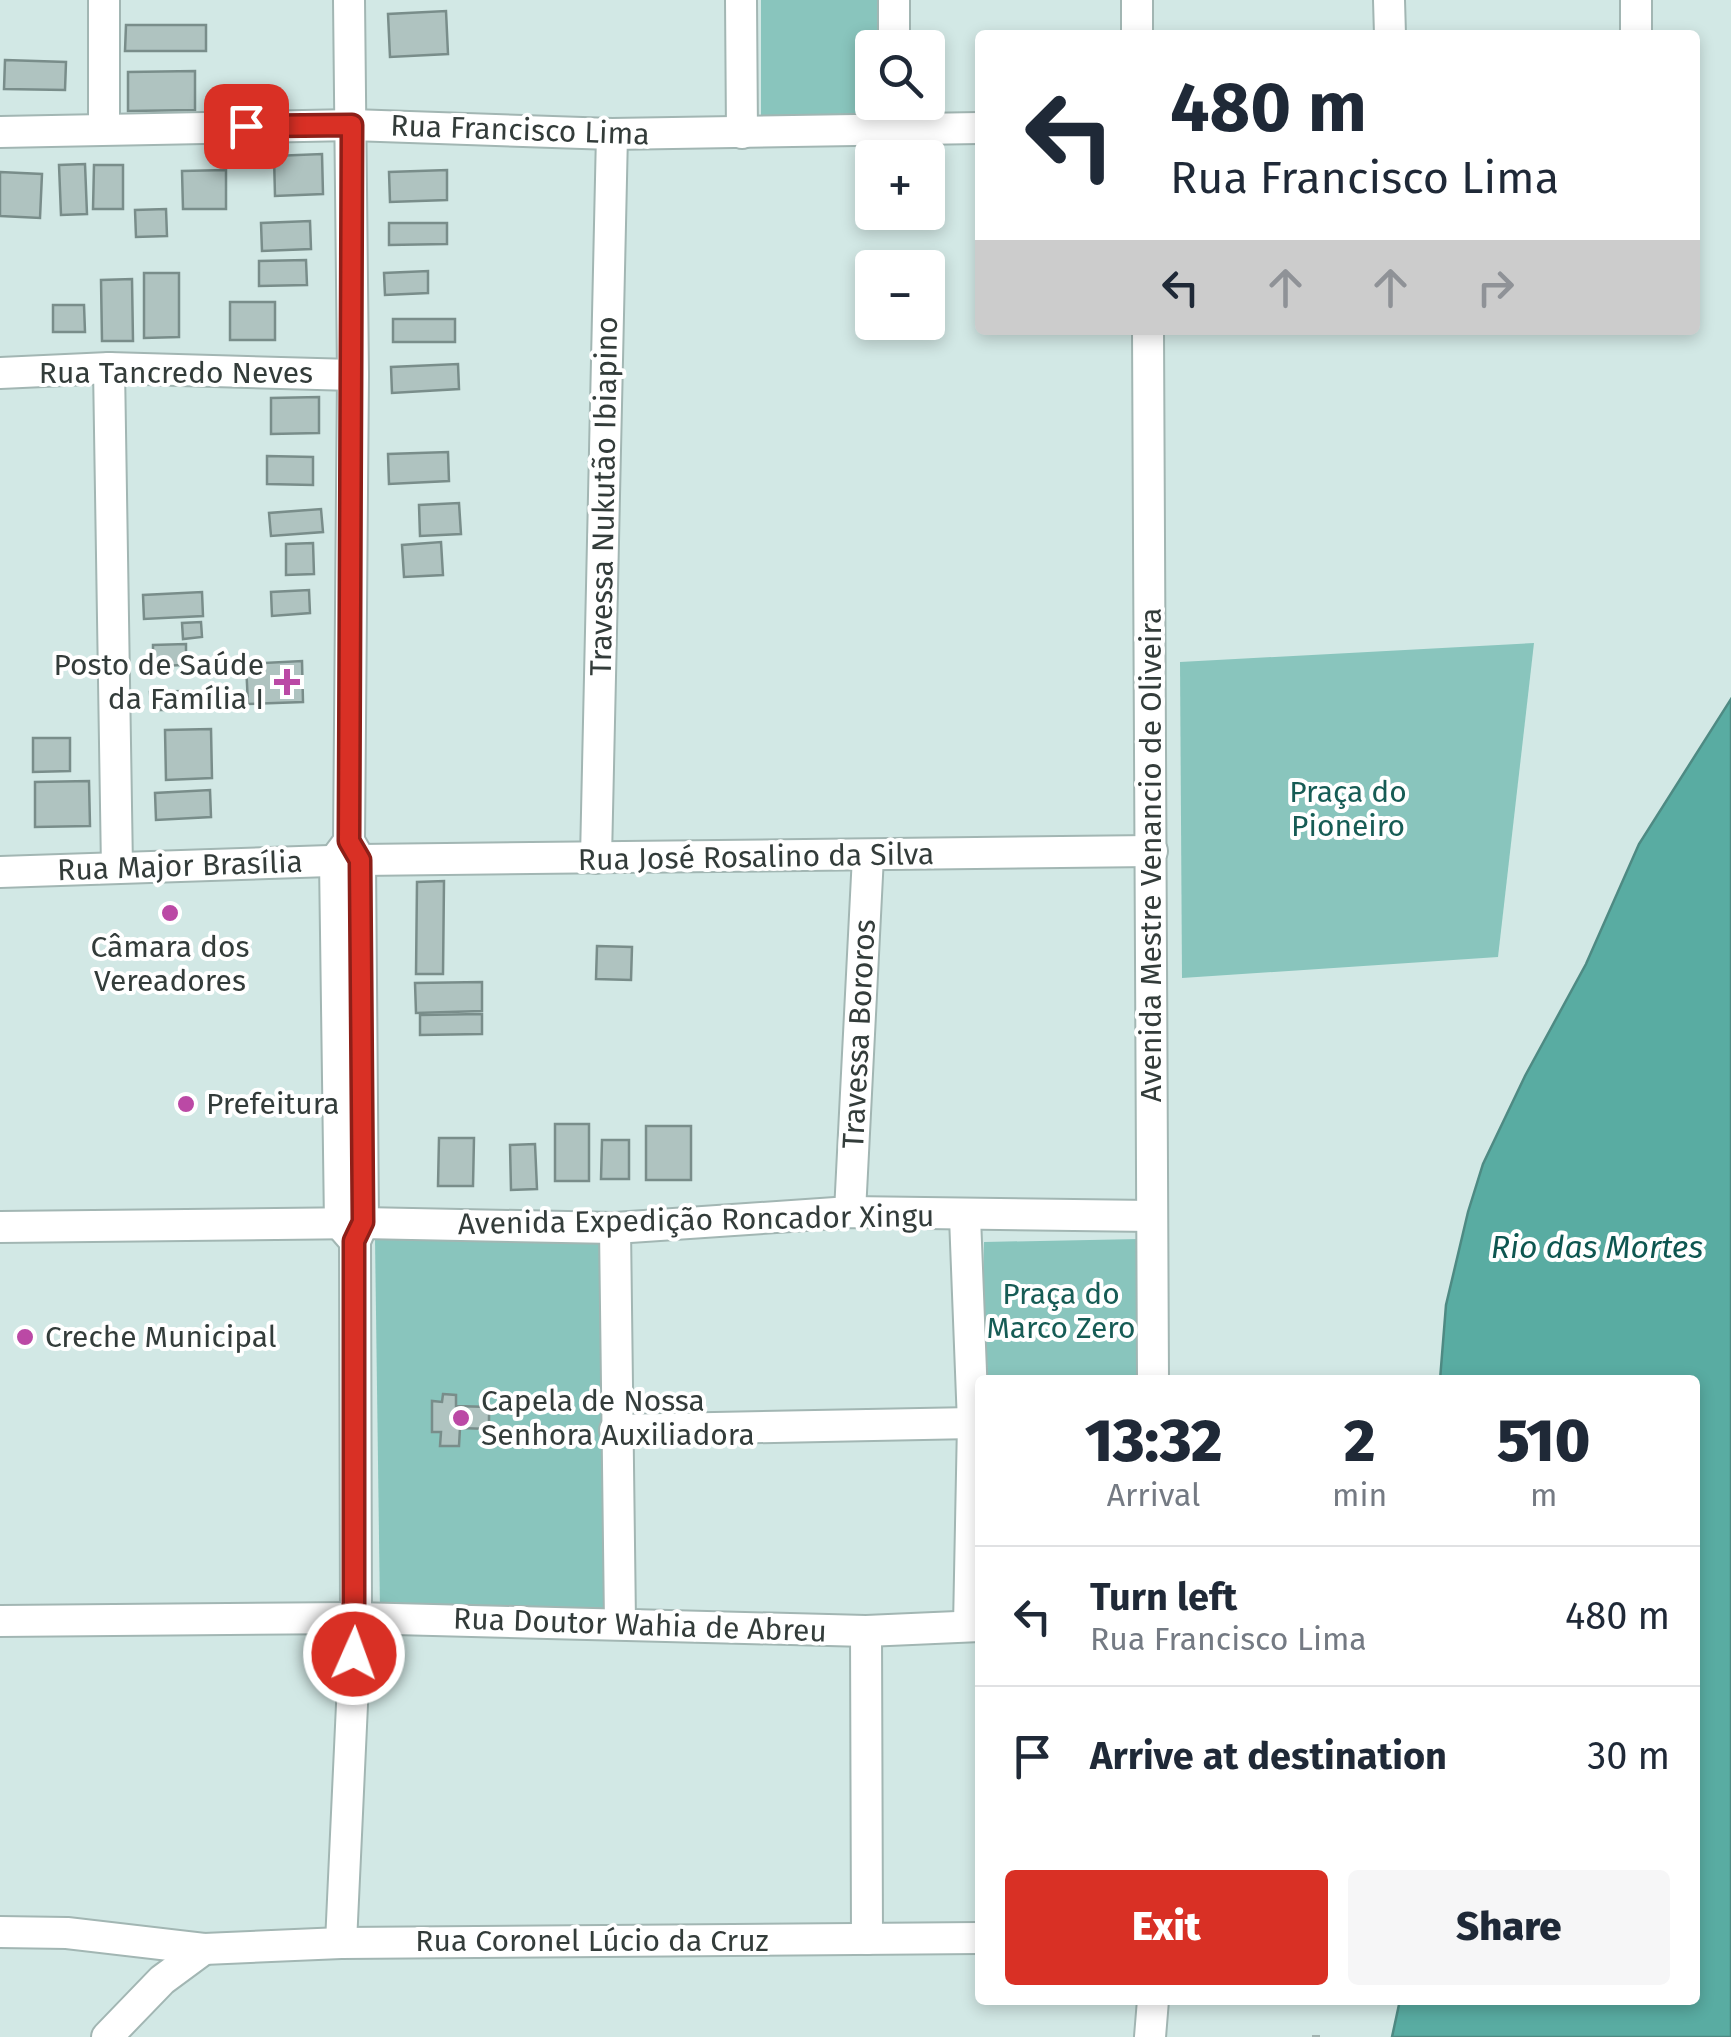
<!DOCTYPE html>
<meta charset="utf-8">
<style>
:root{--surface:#fff;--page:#f6f6f7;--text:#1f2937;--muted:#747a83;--line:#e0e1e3;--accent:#d93025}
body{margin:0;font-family:"Fira Sans",sans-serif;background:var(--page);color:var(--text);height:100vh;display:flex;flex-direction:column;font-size:38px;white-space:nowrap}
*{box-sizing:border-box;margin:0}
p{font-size:32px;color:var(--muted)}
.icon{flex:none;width:55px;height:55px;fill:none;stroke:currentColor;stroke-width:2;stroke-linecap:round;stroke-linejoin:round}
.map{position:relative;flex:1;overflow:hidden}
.details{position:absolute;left:975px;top:1375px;width:725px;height:630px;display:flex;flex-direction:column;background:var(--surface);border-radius:10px;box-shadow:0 5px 15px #0003}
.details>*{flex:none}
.guide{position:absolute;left:975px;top:30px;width:725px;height:305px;border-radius:10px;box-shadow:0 5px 15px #0003;background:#fff;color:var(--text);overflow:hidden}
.controls{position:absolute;left:855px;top:30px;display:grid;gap:20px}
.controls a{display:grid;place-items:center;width:90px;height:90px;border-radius:10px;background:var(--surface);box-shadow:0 5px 15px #0003;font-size:50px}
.pin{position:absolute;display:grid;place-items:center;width:85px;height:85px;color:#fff;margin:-42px;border-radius:20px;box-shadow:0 5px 15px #0006}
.me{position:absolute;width:110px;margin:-55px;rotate:2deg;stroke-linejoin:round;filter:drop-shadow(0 0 8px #0008)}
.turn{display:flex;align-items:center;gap:35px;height:210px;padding:0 30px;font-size:45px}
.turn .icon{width:130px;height:130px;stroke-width:2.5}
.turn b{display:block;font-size:70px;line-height:85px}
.lanes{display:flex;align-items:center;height:95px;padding:0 30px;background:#0003;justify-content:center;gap:50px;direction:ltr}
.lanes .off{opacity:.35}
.eta{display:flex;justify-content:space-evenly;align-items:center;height:170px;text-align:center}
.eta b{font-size:60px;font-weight:800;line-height:70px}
.button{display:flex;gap:20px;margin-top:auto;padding:20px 30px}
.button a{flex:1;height:115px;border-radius:10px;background:var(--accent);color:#fff;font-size:40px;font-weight:800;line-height:115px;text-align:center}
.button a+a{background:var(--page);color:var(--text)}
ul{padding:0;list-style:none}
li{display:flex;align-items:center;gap:30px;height:140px;padding:0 30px;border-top:2px solid var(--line)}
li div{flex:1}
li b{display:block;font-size:38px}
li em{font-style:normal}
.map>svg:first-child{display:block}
.green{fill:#89c5bd}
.water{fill:#59aca2;stroke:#4e8a83;stroke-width:2.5}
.building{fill:#afc3c0;stroke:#798d8a;stroke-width:2.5}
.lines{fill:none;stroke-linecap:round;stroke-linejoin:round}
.minor-casing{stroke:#a2b6b3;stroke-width:34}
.path{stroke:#a1b3b0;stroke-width:4;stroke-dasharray:10 5;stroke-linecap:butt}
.minor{stroke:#fff;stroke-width:30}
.route-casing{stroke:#8d1f18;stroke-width:25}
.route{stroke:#d93025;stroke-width:18}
.poi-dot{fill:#bb49a5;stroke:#fff;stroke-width:4}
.labels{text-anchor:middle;stroke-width:8;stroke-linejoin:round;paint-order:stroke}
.street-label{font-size:30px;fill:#333c3a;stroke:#fff}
.poi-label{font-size:30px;fill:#333c3a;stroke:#fff;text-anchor:start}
.park-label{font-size:30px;fill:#165c55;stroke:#fff}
.water-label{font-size:32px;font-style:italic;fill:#0d5650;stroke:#fff}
</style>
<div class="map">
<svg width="1731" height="2037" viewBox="0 0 1731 2037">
<rect width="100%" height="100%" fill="#d2e8e5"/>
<g class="green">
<path d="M761,0H879V47L872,48V102L880,103V116H761Z"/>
<path d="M1534,643L1498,957L1182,978L1180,662Z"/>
<path d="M609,1237L610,1610L380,1611L375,1238Z"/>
<path d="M1139,1239L1143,1380H981L984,1242Z"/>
</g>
<path class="water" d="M1731,699V2037H1392L1400,2000H1695V1380H1440L1446,1305L1468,1212L1483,1164L1525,1076L1586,964L1639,844Z"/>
<g class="building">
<path d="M446,11L448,54L390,57L388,14Z"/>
<path d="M126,25H206V51H125Z"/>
<path d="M5,60L66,62L65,90L4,89Z"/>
<path d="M195,71V110L128,111V72Z"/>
<path d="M322,154L323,194L275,196L274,156Z"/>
<path d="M85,164L87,214L61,215L59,165Z"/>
<path d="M94,165H123V209H93Z"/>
<path d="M226,170V209H183L182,171Z"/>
<path d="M447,170V200L390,202L389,172Z"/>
<path d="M0,172L42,174L40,218L0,216Z"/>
<path d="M166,209L167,236L136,237L135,210Z"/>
<path d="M310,221L311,249L262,251L261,223Z"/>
<path d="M389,223H447V244L389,245Z"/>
<path d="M306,260L307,285L259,286V261Z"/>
<path d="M428,271V293L385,295L384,273Z"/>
<path d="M144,273H179V337L144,338Z"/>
<path d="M132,279L133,341H102L101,280Z"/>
<rect x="230" y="302" width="45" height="38"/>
<path d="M53,305H84L85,332H53Z"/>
<rect x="393" y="319" width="62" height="23"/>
<path d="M458,364L459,389L392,393L391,367Z"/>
<path d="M319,397V433L271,434V398Z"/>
<path d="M448,452L449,481L389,484L388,454Z"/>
<path d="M267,456L313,457V485L267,484Z"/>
<path d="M459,503L461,534L420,536L419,505Z"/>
<path d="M321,509L323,532L271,536L269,513Z"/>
<path d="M441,542L443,575L404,577L402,545Z"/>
<path d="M313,543L314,574L286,575V544Z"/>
<path d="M309,590L310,613L272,616L271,592Z"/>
<path d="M202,592L203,616L144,619L143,595Z"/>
<path d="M201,622L202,637L183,639L182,623Z"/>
<path d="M186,644V665L153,666V645Z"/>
<path d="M302,661L303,702L248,704L246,664Z"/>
<path d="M182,691V710H151L150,692Z"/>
<path d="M211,729L212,778L166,780L165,730Z"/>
<path d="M33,738H70V771L33,772Z"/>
<path d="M89,781L90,826L35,827V782Z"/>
<path d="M210,790L211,817L156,820L155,793Z"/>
<path d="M444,881L443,974H416L417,882Z"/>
<path d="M597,946L632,947L631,980L596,979Z"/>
<path d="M482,982V1011L416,1013L415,983Z"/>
<path d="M482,1014V1034L420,1035V1015Z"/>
<rect x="555" y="1124" width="34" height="57"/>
<rect x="646" y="1126" width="45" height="54"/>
<path d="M439,1138H474L473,1186H438Z"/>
<path d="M602,1140H629V1179H601Z"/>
<path d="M535,1144L537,1189L511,1190L510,1145Z"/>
<path d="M443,1394L456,1395V1406L489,1407V1429L460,1428L459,1446H440L441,1432H432V1401L442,1402Z"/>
</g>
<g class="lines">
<defs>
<g id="minor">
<path d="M104,0V127"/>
<path d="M741,0L742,133"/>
<path d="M894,0V48"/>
<path d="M1137,0V35"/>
<path d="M1389,0L1390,35"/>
<path d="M1636,0V35"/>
<path d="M0,132L352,125L612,134L980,128"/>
<path d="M1148,330L1153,1380"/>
<path d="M109,368L117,868"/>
<path d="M0,373L109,368L353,375"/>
<path d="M347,844L335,860L340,1224L353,1239"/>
<path d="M596,858L612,134"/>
<path d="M0,872L360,860L1152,851"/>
<path d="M850,1212L868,856"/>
<path d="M965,1217L973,1423L969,1626"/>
<path d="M0,1227L363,1223L615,1228L850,1212L1151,1216"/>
<path d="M615,1228L620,1623"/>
<path d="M615,1430L973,1423"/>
<path d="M0,1621L356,1618L866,1631L980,1626"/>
<path d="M866,1631L867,1939"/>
<path d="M0,1932L67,1933L204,1949L341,1943L980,1938"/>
<path d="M341,1943L356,1618L355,1241L363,1223L360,860L349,841L353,375L349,0"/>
<path d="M107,2037L162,1980L204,1949"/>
<path d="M1150,2037L1153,2000"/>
</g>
</defs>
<use href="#minor" class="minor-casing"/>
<path class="path" d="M1312,2037H1320"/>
<use href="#minor" class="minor"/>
</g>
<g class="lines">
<defs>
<path id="route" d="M246,126L352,125L349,841L360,860L363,1222L354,1241V1654"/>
</defs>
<use href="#route" class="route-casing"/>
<use href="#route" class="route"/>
</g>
<g class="poi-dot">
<path d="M282 667h10v10h10v10h-10v10h-10v-10h-10v-10h10z"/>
<circle cx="170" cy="913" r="10"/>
<circle cx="186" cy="1104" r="10"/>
<circle cx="25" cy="1337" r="10"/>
<circle cx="461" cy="1418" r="10"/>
</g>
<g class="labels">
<g class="street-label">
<text transform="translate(520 130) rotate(2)" y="10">Rua Francisco Lima</text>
<text x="176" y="383">Rua Tancredo Neves</text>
<text transform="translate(604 496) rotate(-89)" y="10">Travessa Nukutão Ibiapino</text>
<text transform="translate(1151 855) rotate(-90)" y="10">Avenida Mestre Venancio de Oliveira</text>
<text transform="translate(756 857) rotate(-1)" y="10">Rua José Rosalino da Silva</text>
<text transform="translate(180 866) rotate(-2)" y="10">Rua Major Brasília</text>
<text transform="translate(859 1034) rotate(-87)" y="10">Travessa Bororos</text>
<text transform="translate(696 1220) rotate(-1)" y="10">Avenida Expedição Roncador Xingu</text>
<text transform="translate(640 1625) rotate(2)" y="10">Rua Doutor Wahia de Abreu</text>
<text x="592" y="1951">Rua Coronel Lúcio da Cruz</text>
</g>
<g class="poi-label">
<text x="264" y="675" text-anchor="end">Posto de Saúde<tspan x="264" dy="34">da Família I</tspan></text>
<text x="170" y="957" text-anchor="middle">Câmara dos<tspan x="170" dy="34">Vereadores</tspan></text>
<text x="206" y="1114">Prefeitura</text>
<text x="45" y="1347">Creche Municipal</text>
<text x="481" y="1411">Capela de Nossa<tspan x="481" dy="34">Senhora Auxiliadora</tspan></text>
</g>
<g class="park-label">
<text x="1348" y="802">Praça do<tspan x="1348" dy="34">Pioneiro</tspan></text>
<text x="1061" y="1304">Praça do<tspan x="1061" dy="34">Marco Zero</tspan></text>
</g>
<g class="water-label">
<text x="1597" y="1258">Rio das Mortes</text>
</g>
</g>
</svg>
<div class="controls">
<a><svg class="icon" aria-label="search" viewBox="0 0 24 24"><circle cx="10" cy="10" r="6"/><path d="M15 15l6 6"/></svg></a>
<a>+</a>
<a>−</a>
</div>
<div class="pin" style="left:246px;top:126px;background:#d93025"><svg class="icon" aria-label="arrive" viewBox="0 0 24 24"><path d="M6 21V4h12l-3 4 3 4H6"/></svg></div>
<svg class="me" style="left:354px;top:1654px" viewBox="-20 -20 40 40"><circle r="17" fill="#d93025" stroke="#fff" stroke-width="3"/><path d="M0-11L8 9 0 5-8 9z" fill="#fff"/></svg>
<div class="guide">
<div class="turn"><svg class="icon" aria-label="left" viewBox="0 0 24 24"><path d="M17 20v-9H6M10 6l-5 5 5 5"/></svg><div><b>480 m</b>Rua Francisco Lima</div></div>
<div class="lanes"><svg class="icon" aria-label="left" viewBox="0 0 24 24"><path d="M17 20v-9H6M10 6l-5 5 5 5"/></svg><svg class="icon off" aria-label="ahead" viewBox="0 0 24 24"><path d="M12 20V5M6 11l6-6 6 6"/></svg><svg class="icon off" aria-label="ahead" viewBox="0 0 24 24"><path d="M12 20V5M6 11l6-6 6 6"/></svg><svg class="icon off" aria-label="right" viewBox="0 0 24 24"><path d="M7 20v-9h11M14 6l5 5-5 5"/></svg></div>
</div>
<section class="details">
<div class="eta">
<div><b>13:32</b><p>Arrival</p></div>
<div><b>2</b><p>min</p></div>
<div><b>510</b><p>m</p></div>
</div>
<ul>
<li><svg class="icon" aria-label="left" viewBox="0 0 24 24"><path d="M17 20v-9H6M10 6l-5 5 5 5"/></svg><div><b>Turn left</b><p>Rua Francisco Lima</p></div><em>480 m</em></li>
<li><svg class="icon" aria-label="arrive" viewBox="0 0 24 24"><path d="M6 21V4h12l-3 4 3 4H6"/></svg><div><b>Arrive at destination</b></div><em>30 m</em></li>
</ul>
<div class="button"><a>Exit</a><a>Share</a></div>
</section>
</div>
